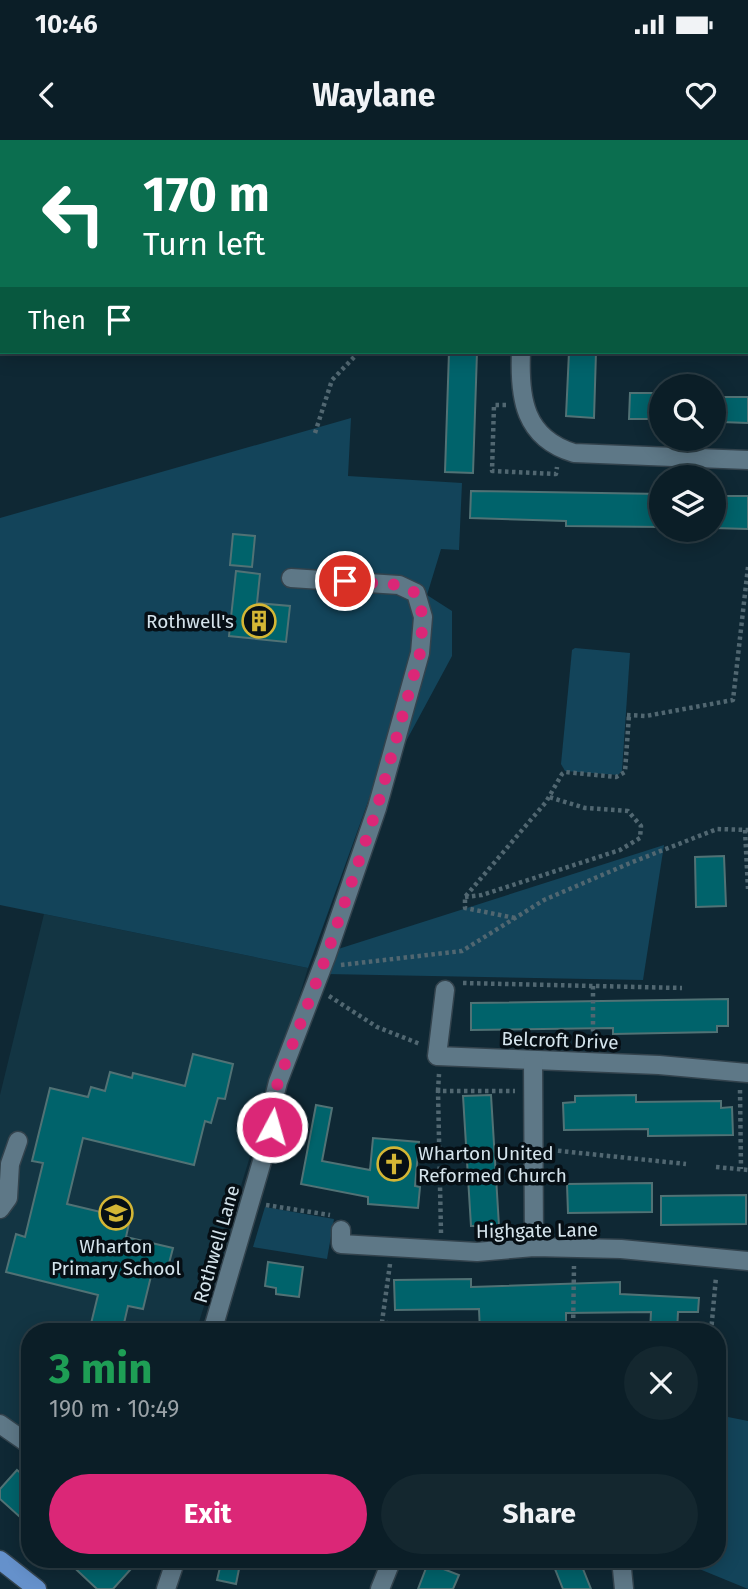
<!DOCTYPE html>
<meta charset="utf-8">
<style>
:root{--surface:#0b1e27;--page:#14272f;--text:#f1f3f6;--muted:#9aa2a7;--line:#2b3c44;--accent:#db2777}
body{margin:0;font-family:"Fira Sans",sans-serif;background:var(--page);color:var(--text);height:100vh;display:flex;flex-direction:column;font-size:26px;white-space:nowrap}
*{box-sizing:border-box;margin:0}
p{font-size:23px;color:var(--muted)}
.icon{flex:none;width:38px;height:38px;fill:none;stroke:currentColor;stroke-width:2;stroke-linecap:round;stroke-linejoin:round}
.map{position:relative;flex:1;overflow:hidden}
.side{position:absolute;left:21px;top:1183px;width:705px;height:245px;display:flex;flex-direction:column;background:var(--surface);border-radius:28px;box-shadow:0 4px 18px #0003,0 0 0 2px var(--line)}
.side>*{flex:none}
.hud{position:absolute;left:0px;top:0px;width:749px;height:214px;box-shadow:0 4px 18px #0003,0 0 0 2px var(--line);background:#0b6e4f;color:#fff;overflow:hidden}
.controls{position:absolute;left:649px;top:234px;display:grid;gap:14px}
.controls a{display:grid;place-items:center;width:77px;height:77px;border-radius:50%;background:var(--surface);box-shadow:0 4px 18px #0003,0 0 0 2px var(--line);font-size:35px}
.pin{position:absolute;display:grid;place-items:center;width:60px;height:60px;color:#fff;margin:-30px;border:4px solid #fff;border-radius:50%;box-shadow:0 2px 7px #0007}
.me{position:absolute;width:77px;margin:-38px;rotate:6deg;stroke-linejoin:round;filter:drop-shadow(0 0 5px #0008)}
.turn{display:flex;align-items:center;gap:24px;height:147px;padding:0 28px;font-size:32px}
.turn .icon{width:91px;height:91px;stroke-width:2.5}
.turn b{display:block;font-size:49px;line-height:60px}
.then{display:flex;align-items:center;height:66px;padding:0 28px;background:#0003;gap:14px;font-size:26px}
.round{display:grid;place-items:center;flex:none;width:74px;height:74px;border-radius:37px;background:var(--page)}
.overview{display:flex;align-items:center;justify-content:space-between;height:119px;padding:0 28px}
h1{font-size:42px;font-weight:700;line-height:52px;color:#1e9e55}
.primary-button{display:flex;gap:14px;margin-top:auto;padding:14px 28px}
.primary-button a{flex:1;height:80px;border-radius:42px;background:var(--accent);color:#fff;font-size:28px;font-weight:700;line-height:80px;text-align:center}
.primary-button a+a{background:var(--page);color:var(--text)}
.status{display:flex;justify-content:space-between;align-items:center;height:49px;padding:0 35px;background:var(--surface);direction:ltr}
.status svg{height:19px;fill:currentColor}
header{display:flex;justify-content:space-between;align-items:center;height:91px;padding:0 28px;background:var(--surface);font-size:32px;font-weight:700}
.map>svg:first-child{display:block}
.built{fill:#133543}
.green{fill:#13445a}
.building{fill:#00636b;stroke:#517275;stroke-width:2}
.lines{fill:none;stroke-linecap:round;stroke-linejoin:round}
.minor-casing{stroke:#33434d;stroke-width:21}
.major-casing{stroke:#33434d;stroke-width:21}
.path{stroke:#516771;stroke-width:4.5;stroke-dasharray:3.5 3.5;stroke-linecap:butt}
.minor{stroke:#5e7887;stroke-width:18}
.major{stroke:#6591cb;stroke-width:18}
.route{stroke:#db2777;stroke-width:12;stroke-dasharray:0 21.6}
.labels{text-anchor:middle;stroke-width:7;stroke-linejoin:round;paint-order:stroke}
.poi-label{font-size:19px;fill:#d5e4ec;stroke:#060f15;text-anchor:end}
.street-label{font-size:19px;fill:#d5e4ec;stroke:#060f15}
</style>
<div class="status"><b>10:46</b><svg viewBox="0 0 49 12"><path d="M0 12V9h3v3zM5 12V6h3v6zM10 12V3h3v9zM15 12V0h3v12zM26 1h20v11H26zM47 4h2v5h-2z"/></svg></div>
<header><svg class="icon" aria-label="back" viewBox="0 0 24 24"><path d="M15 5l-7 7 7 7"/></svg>Waylane<svg class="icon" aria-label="heart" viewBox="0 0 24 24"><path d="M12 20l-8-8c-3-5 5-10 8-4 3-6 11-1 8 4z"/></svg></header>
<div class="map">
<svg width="748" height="1449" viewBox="0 0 748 1449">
<rect width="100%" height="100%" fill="#0f2834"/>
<path class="built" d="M44,774L308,828L196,1192H30V1294L0,1273V955Z"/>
<g class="green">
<path d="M351,278L348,336L462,343L459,410L441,409L427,455L452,471V516L397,618L378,634L308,828L0,765V378Z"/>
<path d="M575,508L630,513L622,631L618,635L565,631L561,624L572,510Z"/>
<path d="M664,705L643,840L326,834L335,810Z"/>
<path d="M265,1067L334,1079L327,1119L253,1107Z"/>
<path d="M718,1275L748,1281V1449L675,1419H718Z"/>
</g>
<g class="building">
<path d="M449,212H477L473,333L445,332Z"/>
<path d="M569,212H596L594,278L566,276Z"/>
<path d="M630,253H662V279H629Z"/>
<path d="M722,257H748V283L722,282Z"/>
<path d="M471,351L662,354V387L566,386V381L470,378Z"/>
<path d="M714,356H748V389L714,388Z"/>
<path d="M233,394L255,396L252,427L230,425Z"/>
<path d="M236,431L260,434L257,463L290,466L286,502L229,496Z"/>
<path d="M724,716L726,766L696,767L695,717Z"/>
<path d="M728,859V886H717V892L613,894V888L471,890V863Z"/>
<path d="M193,914L233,924L225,959L218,958L211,983L205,981L194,1025L83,998L67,1064L130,1079L126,1097L173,1108L167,1131L153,1128L143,1169L128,1166L122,1192H89L98,1155L6,1132L16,1094L25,1097L43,1023L32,1021L50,948L88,957L91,947L105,951L110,932L132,938L133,933L185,946Z"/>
<path d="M491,955L499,1086H471L463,956Z"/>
<path d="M636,955V962L721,961V968L732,967L733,995L648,996V989L564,990L563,963L575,962V956Z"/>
<path d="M316,965L332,968L322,1021L370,1030L373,998L419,1002L415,1046L420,1047L418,1068L368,1064V1057L301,1044Z"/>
<path d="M652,1043V1072L568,1073L567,1044Z"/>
<path d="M746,1055V1084L661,1085V1056Z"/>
<path d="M268,1122L303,1127L299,1157L276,1154V1148L265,1146Z"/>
<path d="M471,1139V1147L620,1142V1154L699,1158L698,1172H678L677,1192H650L651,1172L566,1173V1183L500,1184L501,1192H480L479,1169L395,1170L394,1140Z"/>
<path d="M17,1330L30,1341V1386L0,1359V1349Z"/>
<path d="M65,1419H140L113,1449H97Z"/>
<path d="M222,1419H241L236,1444L217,1440Z"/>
<path d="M551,1419H579L591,1449H563Z"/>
<path d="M428,1423L459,1435L453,1449H418Z"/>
</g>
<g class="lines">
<defs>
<g id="minor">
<path d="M747,45H748"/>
<path d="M747,177V182"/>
<path d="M521,212C519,258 524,298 574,313L748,320"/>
<path d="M445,850L437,916L659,925L748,933"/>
<path d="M533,920L534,1107"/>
<path d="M0,1069L8,1058L10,1024L18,1001"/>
<path d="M341,1090V1104L477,1112L534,1107L621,1109L748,1121"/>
<path d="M212,1192L272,987V966L278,942L326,817L377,668L420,513L423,477L416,453L399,445L291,438"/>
<path d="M0,1284L30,1305"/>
<path d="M621,1419L624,1449"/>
<path d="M166,1449L176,1419"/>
<path d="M380,1449L392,1419"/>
</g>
<path id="major" d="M0,1420L37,1449"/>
</defs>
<use href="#minor" class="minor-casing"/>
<use href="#major" class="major-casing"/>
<g class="path">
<path d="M319,0V2"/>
<path d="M506,265H494L492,331L556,334L557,327"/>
<path d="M315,293L332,240L359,212"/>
<path d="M627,575L646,576L733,560L748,427"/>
<path d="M745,690L748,749"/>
<path d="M465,757L482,755L620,710L640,698L641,686L628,671L585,668L549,657"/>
<path d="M515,778L465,768V757L546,662L562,634L565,632L616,637L625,632L629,575"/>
<path d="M341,825L462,811L544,760L630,723L717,689L748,690"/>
<path d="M463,843L682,848"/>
<path d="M593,846V904"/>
<path d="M329,856L377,887L420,904"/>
<path d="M740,950L741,1029"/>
<path d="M438,951L439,934"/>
<path d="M551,1010L686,1024"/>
<path d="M716,1027L748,1030"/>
<path d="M266,1065L330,1075"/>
<path d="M441,1093L438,951H515"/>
<path d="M390,1124L382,1182L433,1192"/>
<path d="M573,1192L574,1126"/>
<path d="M711,1192L716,1137"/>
</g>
<use href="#minor" class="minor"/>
<use href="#major" class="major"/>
</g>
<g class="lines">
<path class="route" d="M272,987V966L278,942L326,817L377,668L420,513L423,477L416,453L399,445L345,441"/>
</g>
<defs>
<symbol id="building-ring" viewBox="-11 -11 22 22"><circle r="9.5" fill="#060f15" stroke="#d4b635" stroke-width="1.5"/><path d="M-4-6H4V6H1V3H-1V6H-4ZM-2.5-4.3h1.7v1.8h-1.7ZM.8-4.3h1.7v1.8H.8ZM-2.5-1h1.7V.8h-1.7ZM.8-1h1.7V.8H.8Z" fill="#d4b635"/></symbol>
<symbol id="church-ring" viewBox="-11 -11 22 22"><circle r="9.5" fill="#060f15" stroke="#d4b635" stroke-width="1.5"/><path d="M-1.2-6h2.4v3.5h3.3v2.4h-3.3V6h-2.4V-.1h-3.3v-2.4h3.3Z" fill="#d4b635"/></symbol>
<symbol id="school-ring" viewBox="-11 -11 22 22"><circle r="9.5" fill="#060f15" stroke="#d4b635" stroke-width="1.5"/><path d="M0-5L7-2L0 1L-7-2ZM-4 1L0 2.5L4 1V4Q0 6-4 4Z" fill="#d4b635"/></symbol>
</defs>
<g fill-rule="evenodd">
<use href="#building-ring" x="240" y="462" width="38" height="38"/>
<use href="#church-ring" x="375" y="1005" width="38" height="38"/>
<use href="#school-ring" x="97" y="1054" width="38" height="38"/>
</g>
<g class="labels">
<g class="poi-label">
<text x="234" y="488">Rothwell's</text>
<text x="418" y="1020" text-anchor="start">Wharton United<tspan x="418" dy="22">Reformed Church</tspan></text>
<text x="116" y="1113" text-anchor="middle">Wharton<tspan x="116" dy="22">Primary School</tspan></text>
</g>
<g class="street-label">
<text transform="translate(560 900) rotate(2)" y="7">Belcroft Drive</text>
<text transform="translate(537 1090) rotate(-1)" y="7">Highgate Lane</text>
<text transform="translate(216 1104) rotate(-74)" y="7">Rothwell Lane</text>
</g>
</g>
</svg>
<div class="controls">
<a><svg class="icon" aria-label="search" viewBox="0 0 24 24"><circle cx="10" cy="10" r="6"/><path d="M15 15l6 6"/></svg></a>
<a><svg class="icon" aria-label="layers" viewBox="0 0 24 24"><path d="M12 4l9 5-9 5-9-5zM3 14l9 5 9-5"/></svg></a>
</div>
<div class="pin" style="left:345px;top:441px;background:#d93025"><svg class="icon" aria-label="arrive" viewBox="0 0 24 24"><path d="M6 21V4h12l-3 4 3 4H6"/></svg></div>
<svg class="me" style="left:272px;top:987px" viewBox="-20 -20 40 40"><circle r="17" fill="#db2777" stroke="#fff" stroke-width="3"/><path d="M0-11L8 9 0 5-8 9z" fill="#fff"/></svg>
<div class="hud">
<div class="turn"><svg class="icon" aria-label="left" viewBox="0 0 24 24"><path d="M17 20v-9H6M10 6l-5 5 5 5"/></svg><div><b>170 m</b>Turn left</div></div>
<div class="then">Then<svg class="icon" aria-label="arrive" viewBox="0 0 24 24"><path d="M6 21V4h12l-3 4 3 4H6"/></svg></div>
</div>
<section class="side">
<div class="overview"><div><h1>3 min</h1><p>190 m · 10:49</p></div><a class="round"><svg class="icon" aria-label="close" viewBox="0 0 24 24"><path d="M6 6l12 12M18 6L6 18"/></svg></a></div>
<div class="primary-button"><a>Exit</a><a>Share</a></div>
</section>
</div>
